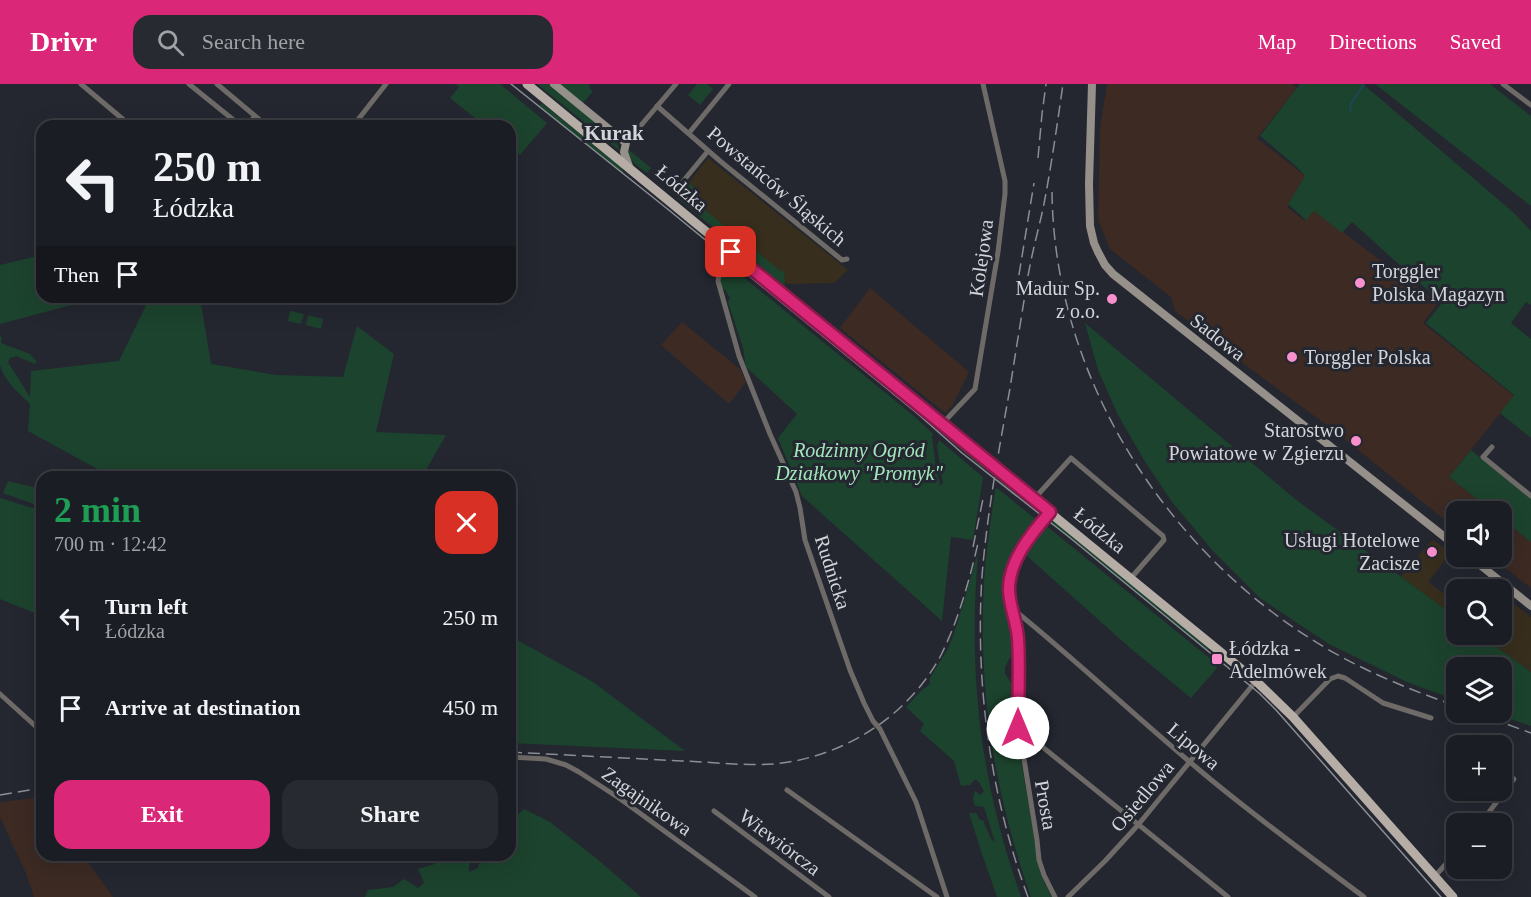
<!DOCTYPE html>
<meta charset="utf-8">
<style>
:root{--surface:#1b1d24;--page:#282a31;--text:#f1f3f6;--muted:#a0a2a6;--line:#393b41;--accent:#db2777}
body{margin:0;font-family:"Times New Roman",serif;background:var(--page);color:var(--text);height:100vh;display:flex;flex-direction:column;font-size:22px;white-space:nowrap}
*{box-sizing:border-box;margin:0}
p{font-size:20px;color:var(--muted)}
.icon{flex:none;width:33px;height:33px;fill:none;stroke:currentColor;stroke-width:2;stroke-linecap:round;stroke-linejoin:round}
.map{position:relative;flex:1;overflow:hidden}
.side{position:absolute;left:36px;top:387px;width:480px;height:390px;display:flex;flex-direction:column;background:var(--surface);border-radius:18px;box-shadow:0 6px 24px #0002,0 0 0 2px var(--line)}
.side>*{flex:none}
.hud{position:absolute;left:36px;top:36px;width:480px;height:183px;border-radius:18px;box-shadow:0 6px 24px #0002,0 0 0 2px var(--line);background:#1b1d24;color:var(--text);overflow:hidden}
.fabs{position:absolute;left:1446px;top:417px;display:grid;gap:12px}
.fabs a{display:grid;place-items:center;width:66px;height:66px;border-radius:12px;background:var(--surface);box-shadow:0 6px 24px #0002,0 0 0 2px var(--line);font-size:30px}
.pin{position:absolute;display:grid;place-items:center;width:51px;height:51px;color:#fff;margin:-26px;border-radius:12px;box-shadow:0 3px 9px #0006}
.me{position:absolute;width:66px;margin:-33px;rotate:0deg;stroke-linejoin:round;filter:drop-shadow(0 0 4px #0008)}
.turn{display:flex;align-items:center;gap:21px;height:126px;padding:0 18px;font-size:27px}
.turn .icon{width:78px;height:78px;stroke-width:2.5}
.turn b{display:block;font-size:42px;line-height:51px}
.then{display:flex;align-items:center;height:57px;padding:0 18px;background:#0003;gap:12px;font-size:22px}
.round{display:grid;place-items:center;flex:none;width:63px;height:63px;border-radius:18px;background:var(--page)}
.summary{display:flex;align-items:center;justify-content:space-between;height:102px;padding:0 18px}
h1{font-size:36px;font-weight:600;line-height:45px;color:#1e9e55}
.action{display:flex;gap:12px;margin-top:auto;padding:12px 18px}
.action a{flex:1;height:69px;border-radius:18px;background:var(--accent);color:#fff;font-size:24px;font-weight:600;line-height:69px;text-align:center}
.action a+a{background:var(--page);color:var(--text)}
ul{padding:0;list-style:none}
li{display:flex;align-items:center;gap:18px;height:90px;padding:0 18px}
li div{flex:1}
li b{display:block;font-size:22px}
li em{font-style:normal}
header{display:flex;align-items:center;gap:36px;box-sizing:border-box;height:84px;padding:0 30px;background:var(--accent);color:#fff}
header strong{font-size:28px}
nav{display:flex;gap:33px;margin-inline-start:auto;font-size:21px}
.search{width:420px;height:54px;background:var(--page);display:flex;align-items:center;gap:15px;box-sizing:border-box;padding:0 21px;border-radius:18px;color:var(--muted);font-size:22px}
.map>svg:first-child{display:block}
.commercial{fill:#372e1d}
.industrial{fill:#3c2a23}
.green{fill:#1c432d}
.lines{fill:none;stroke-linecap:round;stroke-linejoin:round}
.stream{stroke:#1d475f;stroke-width:1.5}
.street{stroke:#6e6a67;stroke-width:5}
.secondary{stroke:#96908a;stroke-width:8}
.primary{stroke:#b5ada6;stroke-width:9}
.tram{stroke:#8b8e95;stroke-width:1.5}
.rail{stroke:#8b8e95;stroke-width:1.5;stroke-dasharray:12 6;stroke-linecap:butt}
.route-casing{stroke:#8e194d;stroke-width:15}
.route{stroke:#db2777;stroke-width:10}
.poi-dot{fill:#f790cd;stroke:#242730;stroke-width:2}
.labels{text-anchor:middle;stroke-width:6;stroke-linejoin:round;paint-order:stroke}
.street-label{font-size:20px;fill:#d2d5da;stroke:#242730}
.poi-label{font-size:20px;fill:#d2d5da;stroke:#242730;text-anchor:start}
.park-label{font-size:20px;font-style:italic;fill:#a2e7bc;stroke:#242730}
.neighbourhood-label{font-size:21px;font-weight:bold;fill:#d2d5da;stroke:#242730}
</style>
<header>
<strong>Drivr</strong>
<div class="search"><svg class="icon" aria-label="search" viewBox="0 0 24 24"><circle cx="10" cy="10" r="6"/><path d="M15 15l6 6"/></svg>Search here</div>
<nav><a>Map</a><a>Directions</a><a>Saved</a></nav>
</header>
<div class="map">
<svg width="1531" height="813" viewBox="0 0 1531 813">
<rect width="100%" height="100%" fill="#242730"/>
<g class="commercial">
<path d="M708,74L848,186L834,199L788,200L679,111Z"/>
<path d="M1434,456L1450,469L1428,498L1456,519V533L1401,493L1431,457Z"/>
<path d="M1504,512L1531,533V588L1480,551L1502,550V515Z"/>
</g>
<g class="industrial">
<path d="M1107,0H1292L1297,4L1257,54L1305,92L1287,123L1305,137L1313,126L1438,219L1423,239L1514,312L1449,393L1492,427L1456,428V445L1336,348L1240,277L1175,227L1171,213L1110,165L1098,136L1100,44Z"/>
<path d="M870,204L969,288L952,322L945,329L840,244Z"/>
<path d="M682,238L741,286L746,298L729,320L661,261Z"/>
<path d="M1502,435L1531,458V504L1491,473L1502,472Z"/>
<path d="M42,713V771H83L113,813H34L27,792L0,733V718Z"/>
</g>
<g class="green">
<path d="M455,0H500L547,39L520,71L510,63V42H485L450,14L459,3Z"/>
<path d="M537,0H549L592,35L611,51L616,57L620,67Z"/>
<path d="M559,0H589L590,5L593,7L583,19Z"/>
<path d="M697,0H707L713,5L700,21L688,11Z"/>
<path d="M1300,0H1363L1514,129L1531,147V221L1526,218L1511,239L1531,255V354L1500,329L1514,311L1426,239L1442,219L1352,138L1342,149L1314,127L1306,136L1288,120L1305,92L1296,82L1260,52Z"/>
<path d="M1375,0H1490L1531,32V122Z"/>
<path d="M542,19L622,84L624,90L539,22Z"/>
<path d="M628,65L651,84L647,89C637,81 629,78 628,65Z"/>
<path d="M689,99L696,104L693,108L700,114L696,119L782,188L784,186L785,202L677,114Z"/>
<path d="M719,150L942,332H939L717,152Z"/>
<path d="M42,171V213H101L0,240V181Z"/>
<path d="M730,175H732L937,342V345Z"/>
<path d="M726,179L915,333L933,350L932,353L936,383L940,401L943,400L937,362L939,356L983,393L973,456L951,453L942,537L802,412L778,354L797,330L746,283L743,264L728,218L730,214L725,205L722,206L719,193Z"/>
<path d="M150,213H200L211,280L276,291L343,293L357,242L394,270L376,348L446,351L422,393H112L28,347L30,320C19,309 4,297 0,281C0,272 0,261 0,252L2,254L1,259L30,270L36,277L35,280L16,272L10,274L8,278L30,313L31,287L119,277Z"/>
<path d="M290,227L304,230L301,240L288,237Z"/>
<path d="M308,231L323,235L321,245L306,241Z"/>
<path d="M1085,239L1295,415L1456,533V550L1480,551L1531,588V642L1492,629L1502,628V584H1456V616L1407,598L1329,560L1260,514L1213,467L1172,418L1144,376L1118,331L1098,286Z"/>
<path d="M945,348L985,381L984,386L943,350Z"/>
<path d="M1471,366L1531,415V458L1502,435V428L1492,427L1449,393Z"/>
<path d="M999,392L1044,429L1043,432L998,397Z"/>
<path d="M8,397L42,405V423L3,409Z"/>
<path d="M997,404L1038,437L1003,491L1014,538L1016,563L1005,583V590L1016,605L1015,640L1036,764C1036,782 1043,797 1052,813H1031C994,708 978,608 984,498C986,467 991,437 995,406Z"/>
<path d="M0,414L42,427V532L0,515Z"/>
<path d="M1050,435L1053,436L1210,564L1208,566L1048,436Z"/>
<path d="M1044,440L1213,577L1212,579L1217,584L1191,614L1129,563L1026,471Z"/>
<path d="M978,469C968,592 980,696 1021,813H997L981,767L969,729H976L980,736H983L991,755L995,758L984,723L975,722L973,714L975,707L980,711L984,707L979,698L975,695L970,701L961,702L954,677L920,647L924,640L906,623L921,607L930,600V594L949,563L957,540Z"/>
<path d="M510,552L593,598L685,667L510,659Z"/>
<path d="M524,725L550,738L596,774L641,813H365L368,806L393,803L404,795L418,804L424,799L418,785L435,780L439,773L438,771H470L469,788L478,784L481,771H510C510,749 506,740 524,725Z"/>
</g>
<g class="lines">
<path class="stream" d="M1350,28L1351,25L1350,21L1364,0"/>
<g class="street">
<path d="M81,0L131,42"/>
<path d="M189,0L241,42"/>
<path d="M217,0L267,42"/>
<path d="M1503,0L1531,21"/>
<path d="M657,22L720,77L842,176L847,175"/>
<path d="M247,42L255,32"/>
<path d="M353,42L386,0"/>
<path d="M689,49L729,0"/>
<path d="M626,59L676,0"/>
<path d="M680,101L708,67"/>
<path d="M731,168L720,183L718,197L739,272L770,350L796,408L800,424L805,456L850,586L864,619L873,637L880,645L916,718L947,813"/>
<path d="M942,340L975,305L998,168L1005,110V97L983,0"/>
<path d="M1492,363L1483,373L1531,412"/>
<path d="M1034,415L1071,374L1163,452L1164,456L1131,494"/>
<path d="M1050,428L1035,446L1015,477L1011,488L1009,505L1018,553L1019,644L1037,756L1039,776L1044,791L1055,813"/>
<path d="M1013,525C1076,576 1135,632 1197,684C1250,729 1308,771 1364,813"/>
<path d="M0,610L42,648"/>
<path d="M1293,633L1330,595L1338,592L1345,594L1383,619L1431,634"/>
<path d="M1019,644L1228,813"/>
<path d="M510,673L546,675L566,681L579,688L619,714L755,813"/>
<path d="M787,706L937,813"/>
<path d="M714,727L829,813"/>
<path d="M1480,740L1514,695"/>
<path d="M1435,792L1456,769"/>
<path d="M1068,813L1105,777L1138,741L1256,597"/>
</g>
<g class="secondary">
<path d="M554,0L626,59L624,68L630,85"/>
<path d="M1092,0L1089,100L1090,142L1094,159L1098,168L1105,181L1113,190L1456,462"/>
<path d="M1469,472L1531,522"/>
</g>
<path class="primary" d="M527,0L698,141L1256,597L1293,633L1453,813"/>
<path class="tram" d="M511,0L670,127L918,330L962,369L1069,453L1259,609L1276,626L1441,813"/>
<g class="rail">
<path d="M1038,74L1042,30L1046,0"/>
<path d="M1052,108C1054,293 1166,469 1324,563C1366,588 1411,606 1456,622"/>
<path d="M1016,209L1034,99"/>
<path d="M973,463L984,410"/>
<path d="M1474,628L1531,649"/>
<path d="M510,668C567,671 625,674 682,677C712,678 743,682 773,680C842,674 908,633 941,571C959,535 970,494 979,455"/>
<path d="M0,711L42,704"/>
<path d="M1028,813C990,711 975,600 982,492C987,429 999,366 1010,304C1016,266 1022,229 1028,192C1032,169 1038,147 1043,125C1051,84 1057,42 1063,0"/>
</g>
</g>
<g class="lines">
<defs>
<path id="route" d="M731,168L1050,428C1032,449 1009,476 1009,505C1009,521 1017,538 1018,555C1020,584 1018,614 1018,644"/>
</defs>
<use href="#route" class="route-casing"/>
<use href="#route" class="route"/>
</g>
<g class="poi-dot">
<circle cx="1360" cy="199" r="6"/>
<circle cx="1112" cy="215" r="6"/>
<circle cx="1292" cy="273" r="6"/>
<circle cx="1356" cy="357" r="6"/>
<circle cx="1432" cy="468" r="6"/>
<rect x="1211" y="569" width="12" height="12" rx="3"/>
</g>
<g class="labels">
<g class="street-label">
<text transform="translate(777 102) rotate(40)" y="7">Powstańców Śląskich</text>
<text transform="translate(682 104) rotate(40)" y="7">Łódzka</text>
<text transform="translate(981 174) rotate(-82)" y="7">Kolejowa</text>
<text transform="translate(1218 253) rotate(38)" y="7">Sadowa</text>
<text transform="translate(1100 446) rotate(39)" y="7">Łódzka</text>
<text transform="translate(833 488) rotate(72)" y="7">Rudnicka</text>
<text transform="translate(1194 662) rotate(40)" y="7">Lipowa</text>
<text transform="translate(1142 712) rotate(-50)" y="7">Osiedlowa</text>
<text transform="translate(647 717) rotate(35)" y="7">Zagajnikowa</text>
<text transform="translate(1046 721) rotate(80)" y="7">Prosta</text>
<text transform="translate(780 758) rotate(37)" y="7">Wiewiórcza</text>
</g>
<g class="poi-label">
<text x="1372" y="194">Torggler<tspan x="1372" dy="23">Polska Magazyn</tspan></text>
<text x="1100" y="211" text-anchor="end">Madur Sp.<tspan x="1100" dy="23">z o.o.</tspan></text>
<text x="1304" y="280">Torggler Polska</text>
<text x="1344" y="353" text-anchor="end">Starostwo<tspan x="1344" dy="23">Powiatowe w Zgierzu</tspan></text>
<text x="1420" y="463" text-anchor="end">Usługi Hotelowe<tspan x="1420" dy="23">Zacisze</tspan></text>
<text x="1229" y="571">Łódzka -<tspan x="1229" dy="23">Adelmówek</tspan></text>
</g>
<g class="park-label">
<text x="859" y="373">Rodzinny Ogród<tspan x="859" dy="23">Działkowy "Promyk"</tspan></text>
</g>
<g class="neighbourhood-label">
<text x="614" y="56">Kurak</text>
</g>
</g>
</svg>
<div class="fabs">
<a><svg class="icon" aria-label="sound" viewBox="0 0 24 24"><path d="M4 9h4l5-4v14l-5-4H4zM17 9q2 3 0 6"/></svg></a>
<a><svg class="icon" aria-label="search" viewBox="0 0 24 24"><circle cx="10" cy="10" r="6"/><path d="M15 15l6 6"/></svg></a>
<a><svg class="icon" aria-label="layers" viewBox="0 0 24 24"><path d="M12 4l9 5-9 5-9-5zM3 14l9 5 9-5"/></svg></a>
<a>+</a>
<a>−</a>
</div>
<div class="pin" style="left:731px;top:168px;background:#d93025"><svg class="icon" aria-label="arrive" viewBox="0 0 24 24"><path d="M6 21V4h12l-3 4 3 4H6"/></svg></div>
<svg class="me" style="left:1018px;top:644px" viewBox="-20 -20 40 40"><circle r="19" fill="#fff"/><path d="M0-13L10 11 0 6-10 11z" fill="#db2777"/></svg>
<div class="hud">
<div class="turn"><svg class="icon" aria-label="left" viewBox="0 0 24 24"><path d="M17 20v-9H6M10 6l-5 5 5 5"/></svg><div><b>250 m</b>Łódzka</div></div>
<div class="then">Then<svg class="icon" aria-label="arrive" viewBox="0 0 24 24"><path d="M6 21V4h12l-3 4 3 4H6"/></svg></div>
</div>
<section class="side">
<div class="summary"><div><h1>2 min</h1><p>700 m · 12:42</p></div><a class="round" style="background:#d93025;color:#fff"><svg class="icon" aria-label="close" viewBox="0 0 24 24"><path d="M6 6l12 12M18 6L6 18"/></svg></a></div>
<ul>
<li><svg class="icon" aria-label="left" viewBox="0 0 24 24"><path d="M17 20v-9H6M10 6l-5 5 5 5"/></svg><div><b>Turn left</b><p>Łódzka</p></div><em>250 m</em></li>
<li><svg class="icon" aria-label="arrive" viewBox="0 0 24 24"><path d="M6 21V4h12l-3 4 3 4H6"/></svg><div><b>Arrive at destination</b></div><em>450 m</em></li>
</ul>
<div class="action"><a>Exit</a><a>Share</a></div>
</section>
</div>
